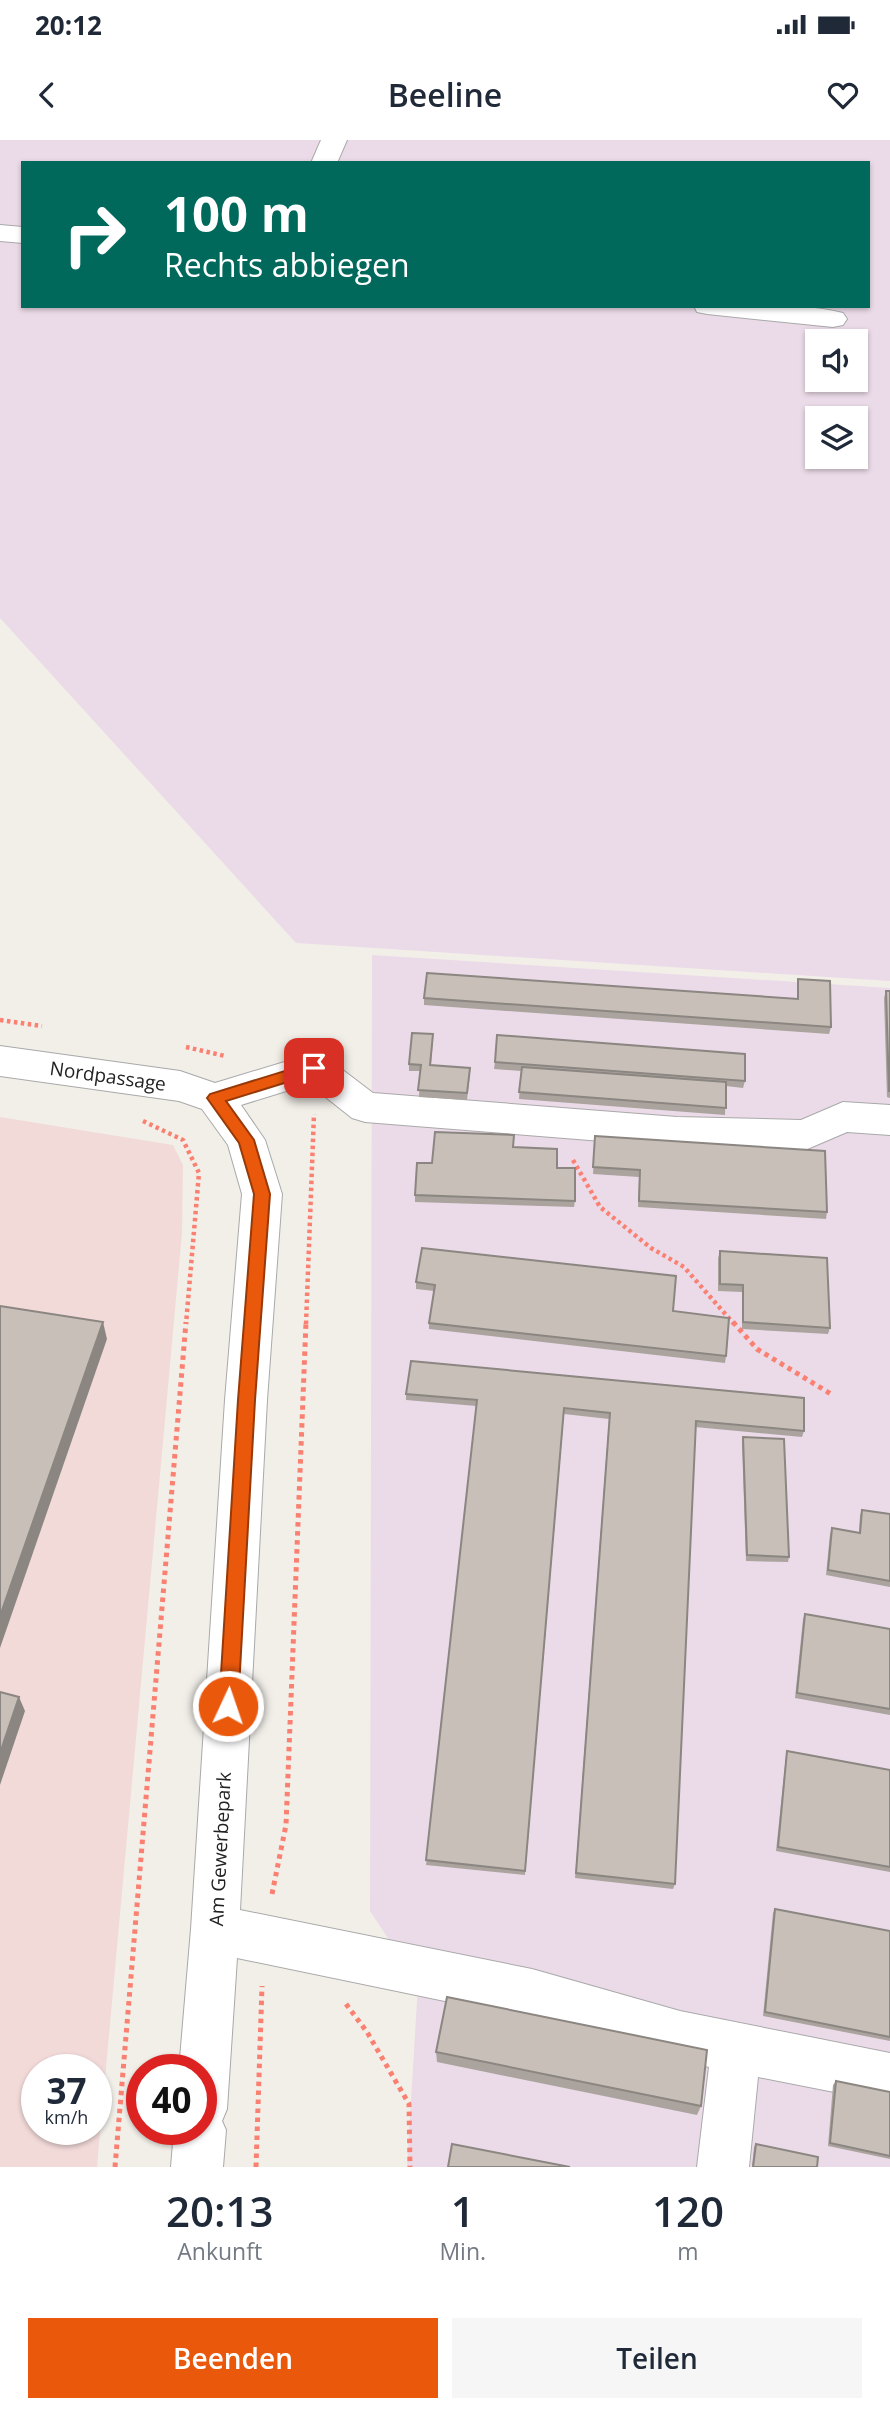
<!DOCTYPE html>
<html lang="de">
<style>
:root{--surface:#fff;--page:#f6f6f7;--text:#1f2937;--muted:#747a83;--accent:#ea580c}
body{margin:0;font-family:"Open Sans",sans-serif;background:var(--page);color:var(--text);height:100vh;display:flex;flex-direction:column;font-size:26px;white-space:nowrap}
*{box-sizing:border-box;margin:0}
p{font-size:23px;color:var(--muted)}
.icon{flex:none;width:38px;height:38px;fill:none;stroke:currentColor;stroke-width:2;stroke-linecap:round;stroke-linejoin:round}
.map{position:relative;height:2027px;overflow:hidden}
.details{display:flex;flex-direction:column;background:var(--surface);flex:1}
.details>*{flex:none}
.banner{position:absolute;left:21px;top:21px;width:849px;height:147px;border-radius:0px;box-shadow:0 2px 5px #0004;background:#00695c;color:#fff;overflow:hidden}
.controls{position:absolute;left:805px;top:189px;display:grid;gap:14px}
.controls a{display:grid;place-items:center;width:63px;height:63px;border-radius:0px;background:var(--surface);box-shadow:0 2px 5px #0004;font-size:35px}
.speed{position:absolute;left:21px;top:1914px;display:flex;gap:14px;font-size:35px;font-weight:700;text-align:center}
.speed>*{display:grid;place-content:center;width:91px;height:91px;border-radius:50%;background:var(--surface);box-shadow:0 2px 5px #0004;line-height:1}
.speed small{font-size:18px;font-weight:400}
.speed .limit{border:10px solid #d22;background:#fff;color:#111}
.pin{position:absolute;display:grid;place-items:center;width:60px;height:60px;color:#fff;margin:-30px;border-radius:14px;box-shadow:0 4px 10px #0006}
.me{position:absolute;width:77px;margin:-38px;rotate:3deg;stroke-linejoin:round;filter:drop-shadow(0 0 5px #0008)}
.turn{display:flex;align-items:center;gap:24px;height:147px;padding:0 28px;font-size:32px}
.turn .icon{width:91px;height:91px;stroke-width:2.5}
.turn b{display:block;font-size:49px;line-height:60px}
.eta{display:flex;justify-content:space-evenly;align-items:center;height:119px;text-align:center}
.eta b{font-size:42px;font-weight:600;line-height:49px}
.primary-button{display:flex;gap:14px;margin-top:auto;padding:14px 28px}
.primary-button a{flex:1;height:80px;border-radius:0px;background:var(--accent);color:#fff;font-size:28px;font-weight:600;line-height:80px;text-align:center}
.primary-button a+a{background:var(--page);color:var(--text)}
.status{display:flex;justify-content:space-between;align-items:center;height:49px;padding:0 35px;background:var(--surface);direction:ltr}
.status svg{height:19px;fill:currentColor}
header{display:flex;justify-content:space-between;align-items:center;height:91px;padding:0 28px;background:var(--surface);font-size:32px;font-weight:600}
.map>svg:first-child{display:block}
.commercial{fill:#f2dad9;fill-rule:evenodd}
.industrial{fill:#ebdbe8;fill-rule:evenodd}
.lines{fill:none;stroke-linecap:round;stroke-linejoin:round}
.minor-casing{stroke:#a9a9a9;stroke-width:2}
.path-far1{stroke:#fa8072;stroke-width:4.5;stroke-dasharray:3.5 3.5;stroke-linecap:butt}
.path{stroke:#fa8072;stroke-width:5;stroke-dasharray:4.5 4.5;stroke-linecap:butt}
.minor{fill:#fff;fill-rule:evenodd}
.wall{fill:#aba49e}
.shaded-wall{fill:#8b8681}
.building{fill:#c7bfb8;stroke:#8b8681;stroke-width:2}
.route{fill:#ea580c;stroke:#983908;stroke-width:2}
.labels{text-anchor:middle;stroke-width:6;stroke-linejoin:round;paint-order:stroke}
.street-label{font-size:19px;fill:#222;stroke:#fff}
</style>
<div class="status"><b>20:12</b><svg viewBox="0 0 49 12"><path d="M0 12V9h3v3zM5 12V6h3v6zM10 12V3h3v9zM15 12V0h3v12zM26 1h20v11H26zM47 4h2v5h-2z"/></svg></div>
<header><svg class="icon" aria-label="back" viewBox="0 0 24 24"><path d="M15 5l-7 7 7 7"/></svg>Beeline<svg class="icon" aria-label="heart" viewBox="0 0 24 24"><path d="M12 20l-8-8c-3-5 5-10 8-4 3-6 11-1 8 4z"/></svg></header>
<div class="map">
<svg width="890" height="2027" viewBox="0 0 890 2027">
<rect width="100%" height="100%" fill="#f2efe9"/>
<path class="commercial" d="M0,977L173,1005L183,1025L182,1093L97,2027H0ZM37,1930H96V1990H37Z"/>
<g class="industrial">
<path d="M0,0H890V841L296,803L0,478ZM23,23H868V166H23ZM817,201H856V240H817ZM817,278H856V317H817Z"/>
<path d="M372,815L890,848V2027H407L418,1844L370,1771Z"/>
</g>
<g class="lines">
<defs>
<g id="minor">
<path d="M321,0H347L337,23H311Z"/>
<path d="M0,85L23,87V103L0,101Z"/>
<path d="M694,166C742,166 795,161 843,173L847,179L843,185L833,187L707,174L697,172Z"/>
<path d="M0,906L180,931L215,943L314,913L327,918L373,953L677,977L801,980L843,962L890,965V995L847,992L805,1010L677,1007L365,982L352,978L309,944L241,965L265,1000L282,1054L267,1260L240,1770L532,1829L680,1871L890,1913V1963L758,1937L749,2027H697L709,1927L532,1879L237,1818L227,1969L222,1981L226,1990L223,2027H171L174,1990H201V1930H179L191,1789L225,1260L242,1054L228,1005L202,969L179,961L0,936Z"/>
</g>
</defs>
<use href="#minor" class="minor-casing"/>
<g class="path-far1">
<path d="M0,880L42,886"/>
<path d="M186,907L225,916"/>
<path d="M143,981L183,1000L199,1033L186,1184"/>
<path d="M573,1020L600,1067L651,1108L684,1127L734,1184"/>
<path d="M306,1184L314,974"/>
</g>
<g class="path">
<path d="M733,1182L757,1209L831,1254"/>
<path d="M272,1754L286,1685L306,1182"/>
<path d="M346,1864L367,1892L409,1964L410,2027"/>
<path d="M115,2027L186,1182"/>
<path d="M256,2027L262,1846"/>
</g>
<use href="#minor" class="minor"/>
</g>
<g class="wall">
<path d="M798,839L831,887L829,894L424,865V858L797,859V846Z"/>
<path d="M886,851H890V958L887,957L884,858Z"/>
<path d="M433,901L431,925L470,934L467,960L419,957L420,931H409V924Z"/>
<path d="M495,922L745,941L743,948L726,946L725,975L519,959L521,931L494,929Z"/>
<path d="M595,996L827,1072L826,1079L638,1067L639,1037L593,1034Z"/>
<path d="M513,1007L557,1028L575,1061L574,1067L415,1062V1055L432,1023Z"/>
<path d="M720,1111L830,1188L828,1194L742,1189V1152L718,1151V1118Z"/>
<path d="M416,1142L673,1171L726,1216L725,1223L429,1189V1183L434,1151L416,1149Z"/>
<path d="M406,1254L804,1291L802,1297L695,1287L675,1744L673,1749L575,1738L609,1279L564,1274L525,1735L426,1725L476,1266L406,1260Z"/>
<path d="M743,1297L789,1417L788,1422L746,1421L742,1303Z"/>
<path d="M862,1370L890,1374V1447L826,1435L830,1394L832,1388L859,1393L860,1375Z"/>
<path d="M805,1474L890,1489V1575L795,1558L803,1479Z"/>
<path d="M787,1611L890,1630V1732L776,1711L786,1616Z"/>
<path d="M775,1769L890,1791V1901L763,1876L773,1773Z"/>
<path d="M436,1912L701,1966L697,1975L437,1922Z"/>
<path d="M836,1941L890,1952V2019L828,2006L833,1945Z"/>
<path d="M756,2004L817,2027H752L754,2007Z"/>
</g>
<g class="shaded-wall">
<path d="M103,1182L107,1199L0,1508V1476Z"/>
<path d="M19,1557L25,1571L0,1645V1613Z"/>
</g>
<g class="building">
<path d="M427,833L798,859V839L830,841L831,887L424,858Z"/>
<path d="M886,851H890V951H889Z"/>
<path d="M412,893L433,894L430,925L470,928L467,953L418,950L421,925L409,924Z"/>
<path d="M497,895L745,914V941L495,922Z"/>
<path d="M522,927L726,942V968L519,952Z"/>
<path d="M435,992L514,995L513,1007L557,1009V1028H575V1061L415,1055L417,1023H432Z"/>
<path d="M595,996L825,1011L827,1072L639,1061L640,1030L593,1027Z"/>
<path d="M422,1108L676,1136L673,1171L729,1178L726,1216L429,1183L435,1145L416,1142Z"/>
<path d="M720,1111L827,1118L830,1188L743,1182V1145L720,1144Z"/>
<path d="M0,1166L103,1182L0,1476Z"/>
<path d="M411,1221L804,1258V1291L696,1281L675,1744L576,1733L610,1273L564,1268L525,1731L426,1720L477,1260L406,1254Z"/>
<path d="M743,1297L784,1299L789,1417L747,1415Z"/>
<path d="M862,1370L890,1374V1441L828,1430L832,1388L860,1393Z"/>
<path d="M805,1474L890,1489V1569L797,1553Z"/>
<path d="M0,1552L19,1557L0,1613Z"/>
<path d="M787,1611L890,1630V1727L778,1707Z"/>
<path d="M775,1769L890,1791V1897L765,1872Z"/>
<path d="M447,1857L707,1910L701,1966L436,1912Z"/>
<path d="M836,1941L890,1952V2016L830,2003Z"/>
<path d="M452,2004L570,2027H448Z"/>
<path d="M756,2004L818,2017L817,2027H753Z"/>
</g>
<path class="route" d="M314,922L322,928L320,932L226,961L254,1000L270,1054L255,1260L238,1566L235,1573L228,1575L222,1573L219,1566L238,1260L254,1054L239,1003L207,958L210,954Z"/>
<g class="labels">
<g class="street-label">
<text transform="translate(108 936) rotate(8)" y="7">Nordpassage</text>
<text transform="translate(220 1709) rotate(-87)" y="7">Am Gewerbepark</text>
</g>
</g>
</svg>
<div class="controls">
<a><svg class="icon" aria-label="sound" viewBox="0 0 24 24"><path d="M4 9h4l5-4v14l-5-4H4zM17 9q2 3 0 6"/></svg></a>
<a><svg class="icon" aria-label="layers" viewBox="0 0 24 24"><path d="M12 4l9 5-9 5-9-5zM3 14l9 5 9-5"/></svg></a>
</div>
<div class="speed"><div>37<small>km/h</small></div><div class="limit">40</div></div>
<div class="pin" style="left:314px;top:928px;background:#d93025"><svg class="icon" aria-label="arrive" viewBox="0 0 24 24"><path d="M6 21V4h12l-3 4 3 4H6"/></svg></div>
<svg class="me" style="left:228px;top:1566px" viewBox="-20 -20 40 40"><circle r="17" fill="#ea580c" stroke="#fff" stroke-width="3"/><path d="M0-11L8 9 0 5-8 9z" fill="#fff"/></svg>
<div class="banner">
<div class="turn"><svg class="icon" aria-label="right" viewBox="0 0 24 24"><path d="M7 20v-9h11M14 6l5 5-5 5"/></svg><div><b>100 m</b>Rechts abbiegen</div></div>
</div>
</div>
<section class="details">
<div class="eta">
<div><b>20:13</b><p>Ankunft</p></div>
<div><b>1</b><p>Min.</p></div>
<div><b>120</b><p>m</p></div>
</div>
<div class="primary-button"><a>Beenden</a><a>Teilen</a></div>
</section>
